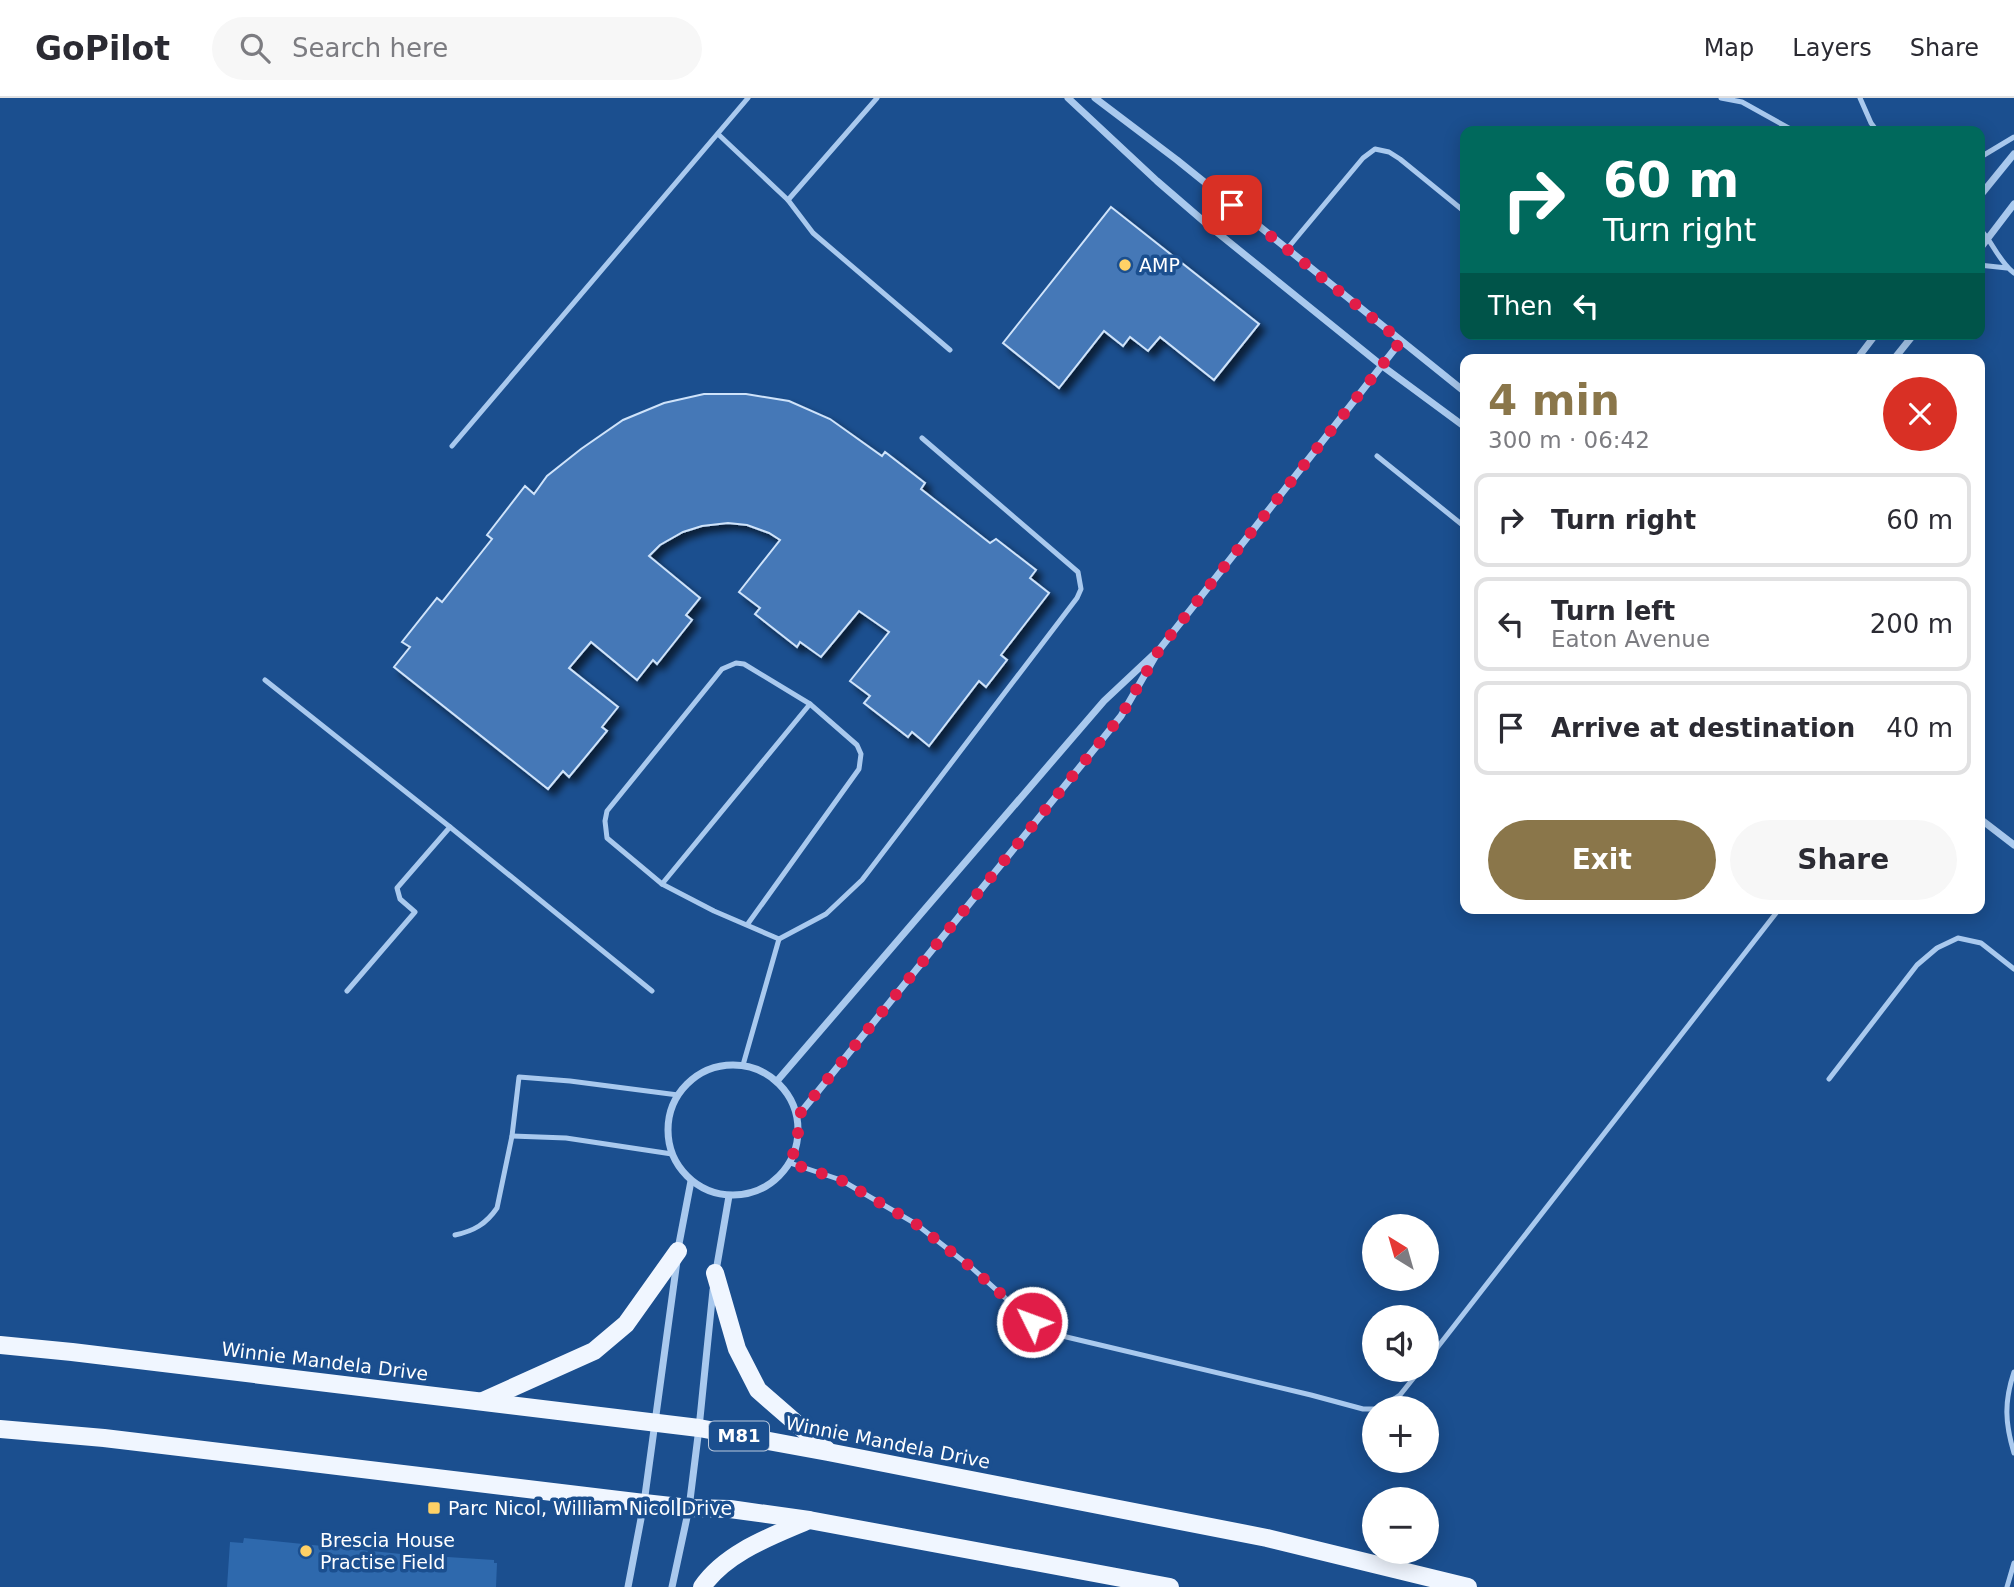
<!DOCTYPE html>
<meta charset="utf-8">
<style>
:root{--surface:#fff;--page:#f7f7f7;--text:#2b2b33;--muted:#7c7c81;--line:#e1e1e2;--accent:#8a764a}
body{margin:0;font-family:"DejaVu Sans",sans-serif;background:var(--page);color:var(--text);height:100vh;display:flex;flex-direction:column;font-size:26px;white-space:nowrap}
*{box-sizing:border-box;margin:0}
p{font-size:23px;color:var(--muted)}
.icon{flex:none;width:38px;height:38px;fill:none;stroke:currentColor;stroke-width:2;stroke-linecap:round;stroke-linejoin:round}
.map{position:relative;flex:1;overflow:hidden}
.sheet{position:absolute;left:1460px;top:256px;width:525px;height:560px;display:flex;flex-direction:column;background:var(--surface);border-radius:14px;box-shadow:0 4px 18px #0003}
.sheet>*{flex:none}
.guide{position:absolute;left:1460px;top:28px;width:525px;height:214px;border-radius:14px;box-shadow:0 4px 18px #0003;background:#00695c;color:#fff;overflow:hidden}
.needle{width:46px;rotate:323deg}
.tools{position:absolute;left:1362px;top:1116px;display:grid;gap:14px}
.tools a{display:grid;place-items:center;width:77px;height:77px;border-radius:50%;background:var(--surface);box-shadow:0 4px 18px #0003;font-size:35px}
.pin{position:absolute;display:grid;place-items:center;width:60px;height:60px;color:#fff;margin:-30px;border-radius:14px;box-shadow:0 4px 10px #0006}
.me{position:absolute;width:77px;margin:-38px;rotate:312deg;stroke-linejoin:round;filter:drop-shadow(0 0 5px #0008)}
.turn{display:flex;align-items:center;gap:24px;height:147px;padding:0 28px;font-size:32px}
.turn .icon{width:91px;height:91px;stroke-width:2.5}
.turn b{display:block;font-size:49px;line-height:60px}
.then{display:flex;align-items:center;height:66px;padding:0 28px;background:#0003;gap:14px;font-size:26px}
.round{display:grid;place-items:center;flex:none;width:74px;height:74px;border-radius:37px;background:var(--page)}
.summary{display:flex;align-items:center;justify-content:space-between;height:119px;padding:0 28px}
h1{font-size:42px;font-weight:600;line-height:52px;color:var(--accent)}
.cta{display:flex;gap:14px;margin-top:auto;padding:14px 28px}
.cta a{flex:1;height:80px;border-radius:42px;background:var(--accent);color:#fff;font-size:28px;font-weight:600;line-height:80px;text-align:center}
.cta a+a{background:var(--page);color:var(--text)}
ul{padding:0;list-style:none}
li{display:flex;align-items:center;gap:21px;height:94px;margin:0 14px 10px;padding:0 14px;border:4px solid var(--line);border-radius:14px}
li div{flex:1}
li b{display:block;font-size:26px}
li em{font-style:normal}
header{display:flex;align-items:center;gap:42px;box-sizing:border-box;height:98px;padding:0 35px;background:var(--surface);border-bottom:2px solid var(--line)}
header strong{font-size:33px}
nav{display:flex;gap:38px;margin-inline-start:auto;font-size:24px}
.search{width:490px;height:63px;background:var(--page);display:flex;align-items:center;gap:18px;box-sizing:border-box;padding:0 24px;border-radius:38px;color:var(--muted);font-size:26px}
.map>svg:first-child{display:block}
.green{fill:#2e69ad}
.building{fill:#4478b7;stroke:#cfe3fa;stroke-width:2;filter:url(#shadow)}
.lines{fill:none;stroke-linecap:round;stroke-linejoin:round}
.service{stroke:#a9c9ee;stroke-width:5}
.minor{stroke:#a9c9ee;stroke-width:7}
.primary{stroke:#f0f6ff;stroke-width:18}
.route{stroke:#e11d48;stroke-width:12;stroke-dasharray:0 21.6}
.poi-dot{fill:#ffd166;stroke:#1b4f8f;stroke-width:2.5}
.labels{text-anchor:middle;stroke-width:7;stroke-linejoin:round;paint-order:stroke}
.shield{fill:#1b4f8f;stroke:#bbcadd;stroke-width:2}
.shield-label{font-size:18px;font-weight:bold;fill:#fff}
.poi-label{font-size:19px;fill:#fff;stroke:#1b4f8f;text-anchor:start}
.street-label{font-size:19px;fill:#fff;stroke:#1b4f8f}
</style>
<header>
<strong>GoPilot</strong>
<div class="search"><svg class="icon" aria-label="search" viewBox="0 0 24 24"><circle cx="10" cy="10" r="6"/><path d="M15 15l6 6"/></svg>Search here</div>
<nav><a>Map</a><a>Layers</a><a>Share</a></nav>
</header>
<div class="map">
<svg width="2014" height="1489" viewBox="0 0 2014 1489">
<defs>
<filter id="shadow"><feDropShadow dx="6" dy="6" stdDeviation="3.5" flood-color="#0009"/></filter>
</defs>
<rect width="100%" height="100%" fill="#1b4f8f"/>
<path class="green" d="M244,1440L401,1456L494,1462V1465H497L496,1489H227L230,1444L243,1445Z"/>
<g class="building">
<path d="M1111,109L1259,226L1214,282L1160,239L1148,253L1130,239L1123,248L1104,233L1059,290L1003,245Z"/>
<path d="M704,296H746L789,303L830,321L882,358L885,354L925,385L921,391L990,445L996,441L1036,472L1030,480L1049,495L1001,557L1007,562L986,589L979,583L929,648L912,634L908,639L864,605L870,598L850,583L889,534L859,513L821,559L800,544L797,549L755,516L760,510L739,494L780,442L769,435L747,427L728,425L702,428L683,434L660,447L649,458L700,500L686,517L692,522L657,566L653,562L637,582L591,544L569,570L618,609L602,629L607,633L569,679L563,673L548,691L394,569L410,549L402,544L437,500L442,504L492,441L487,437L525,388L534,396L547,378L581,351L623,322L664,305Z"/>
</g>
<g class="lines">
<g class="service">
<path d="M1721,0L1742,4L1794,33"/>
<path d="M1860,0L1871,25L1877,33"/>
<path d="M718,36L788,102L813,135L950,252"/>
<path d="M1979,57H1984L2014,39"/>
<path d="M788,102L877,0"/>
<path d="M1979,130C1993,144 1999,164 2014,175"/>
<path d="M1287,151L1363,60L1375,51L1389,54L1400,61L1465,114"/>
<path d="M1979,167L2007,170"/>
<path d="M452,348L748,0"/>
<path d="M1377,358L1465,429"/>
<path d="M265,582L450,729"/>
<path d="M662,786L810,606"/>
<path d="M747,827L859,671L861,656L857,647L810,606L744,566L736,565L722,571L607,713L605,723L607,740L662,786L714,813L779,841L826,816L862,782L1077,500L1081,491L1078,474L922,340"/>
<path d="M347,893L415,814L400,801L397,790L450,729L652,893"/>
<path d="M743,967L779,841"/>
<path d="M1829,981L1917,867L1937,850L1958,840L1981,845L2014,871"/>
<path d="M512,1038L566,1040L672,1056"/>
<path d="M790,1065L841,1082L916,1126L972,1170L1032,1224L1058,1237L1311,1297L1363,1311H1374"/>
<path d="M455,1137C474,1133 486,1126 497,1110L512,1038L519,979L570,983L678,997"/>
<path d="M1426,1264L1780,810"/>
<path d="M2014,1274C2004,1304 2005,1325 2014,1355"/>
<path d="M1379,1311L1400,1297L1420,1272"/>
<path d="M2007,1489L2014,1465"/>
</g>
<g class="minor">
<path d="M1068,0L1157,83L1208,127L1381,267L1465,329"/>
<path d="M1095,0L1177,62L1465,294"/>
<path d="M1979,99L2014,56"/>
<path d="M1979,152L2014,106"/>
<path d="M1857,261L1876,236"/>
<path d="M1894,261L1914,236"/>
<path d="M1979,720L2014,747"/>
<circle cx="733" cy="1032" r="65"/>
<path d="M777,983L1104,603L1153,557"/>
<path d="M798,1018L1121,618L1159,552L1401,243"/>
<path d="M678,1151L691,1083"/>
<path d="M716,1173L729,1098"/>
<path d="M628,1489L644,1405L677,1163"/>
<path d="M672,1489L689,1410L699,1330L713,1192"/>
</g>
<g class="primary">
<path d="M715,1175L737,1251L758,1292L827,1352"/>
<path d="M0,1247L72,1254L699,1330L828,1354L1267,1440L1468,1489"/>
<path d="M483,1303L594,1253L626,1226L678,1153"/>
<path d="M0,1331L104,1340L644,1405L689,1410L730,1411L809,1422L1170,1489"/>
<path d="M702,1489C726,1454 772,1438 809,1422"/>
</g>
</g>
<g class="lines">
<path class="route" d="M1032,1224L972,1170L916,1126L841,1082L790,1065L798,1042V1018L1121,618L1159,552L1401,243L1232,107"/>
</g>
<g class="poi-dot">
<circle cx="1125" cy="167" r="7"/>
<rect x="427" y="1403" width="14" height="14" rx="3.5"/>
<circle cx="306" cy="1453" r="7"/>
</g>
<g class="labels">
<rect class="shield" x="709" y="1323.5" width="60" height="29" rx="5"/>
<g class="shield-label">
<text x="739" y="1344">M81</text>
</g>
<g class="poi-label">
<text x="1139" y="174">AMP</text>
<text x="448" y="1417">Parc Nicol, William Nicol Drive</text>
<text x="320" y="1449">Brescia House<tspan x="320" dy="22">Practise Field</tspan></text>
</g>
<g class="street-label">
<text transform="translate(325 1263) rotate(7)" y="7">Winnie Mandela Drive</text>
<text transform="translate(888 1344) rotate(11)" y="7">Winnie Mandela Drive</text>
</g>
</g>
</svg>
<div class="tools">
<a><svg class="needle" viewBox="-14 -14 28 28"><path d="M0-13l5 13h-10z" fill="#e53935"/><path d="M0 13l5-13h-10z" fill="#7c7c81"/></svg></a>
<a><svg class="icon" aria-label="sound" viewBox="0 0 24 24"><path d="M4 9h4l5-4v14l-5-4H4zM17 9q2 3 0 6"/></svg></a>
<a>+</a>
<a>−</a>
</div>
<div class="pin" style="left:1232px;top:107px;background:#d93025"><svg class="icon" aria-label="arrive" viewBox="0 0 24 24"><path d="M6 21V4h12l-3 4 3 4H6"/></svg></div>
<svg class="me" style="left:1032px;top:1224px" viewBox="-20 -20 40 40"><circle r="17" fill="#e11d48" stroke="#fff" stroke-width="3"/><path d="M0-11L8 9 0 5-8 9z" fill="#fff"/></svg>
<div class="guide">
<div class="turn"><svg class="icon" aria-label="right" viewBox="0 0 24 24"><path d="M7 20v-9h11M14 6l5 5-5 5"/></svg><div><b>60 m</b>Turn right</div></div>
<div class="then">Then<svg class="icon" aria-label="left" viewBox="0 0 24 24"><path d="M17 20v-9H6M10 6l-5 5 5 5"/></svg></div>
</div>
<section class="sheet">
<div class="summary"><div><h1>4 min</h1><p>300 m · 06:42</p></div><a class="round" style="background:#d93025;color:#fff"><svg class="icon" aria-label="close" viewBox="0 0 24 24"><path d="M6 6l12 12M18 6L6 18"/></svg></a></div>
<ul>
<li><svg class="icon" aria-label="right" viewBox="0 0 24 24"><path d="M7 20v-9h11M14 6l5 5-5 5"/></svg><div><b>Turn right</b></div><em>60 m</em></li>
<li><svg class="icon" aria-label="left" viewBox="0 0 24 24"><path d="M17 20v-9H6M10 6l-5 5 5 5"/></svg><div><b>Turn left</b><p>Eaton Avenue</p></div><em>200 m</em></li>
<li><svg class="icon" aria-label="arrive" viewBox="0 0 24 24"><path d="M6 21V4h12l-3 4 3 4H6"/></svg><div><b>Arrive at destination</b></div><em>40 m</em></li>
</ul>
<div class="cta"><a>Exit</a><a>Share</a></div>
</section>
</div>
